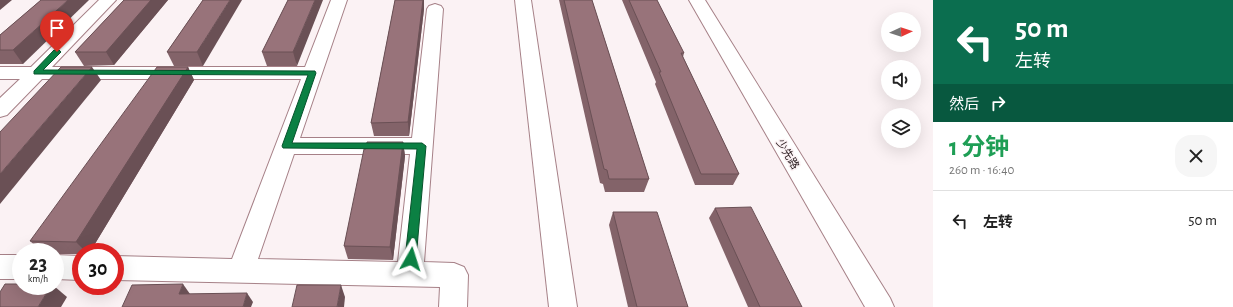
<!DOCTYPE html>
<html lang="zh">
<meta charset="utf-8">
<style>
:root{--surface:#fff;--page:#f6f6f6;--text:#222;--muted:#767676;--line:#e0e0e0}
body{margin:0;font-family:"Alegreya Sans","Noto Sans SC",sans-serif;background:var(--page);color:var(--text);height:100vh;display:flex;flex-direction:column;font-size:15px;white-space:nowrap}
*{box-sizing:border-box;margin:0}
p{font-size:13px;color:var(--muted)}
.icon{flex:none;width:22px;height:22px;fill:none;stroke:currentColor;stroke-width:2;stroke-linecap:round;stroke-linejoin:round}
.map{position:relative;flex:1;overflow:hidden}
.side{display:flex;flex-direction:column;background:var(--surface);width:300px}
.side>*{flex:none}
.top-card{background:#0b6e4f;color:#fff;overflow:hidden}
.needle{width:26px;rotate:87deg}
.controls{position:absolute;left:881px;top:12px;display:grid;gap:8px}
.controls a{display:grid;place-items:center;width:40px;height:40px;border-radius:50%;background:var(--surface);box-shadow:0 4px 16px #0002;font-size:20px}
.speed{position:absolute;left:12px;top:243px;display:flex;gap:8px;font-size:20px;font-weight:700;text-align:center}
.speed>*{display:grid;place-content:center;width:52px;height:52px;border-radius:50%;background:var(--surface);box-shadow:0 4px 16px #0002;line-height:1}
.speed small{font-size:10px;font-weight:400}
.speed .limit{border:6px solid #d22;background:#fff;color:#111}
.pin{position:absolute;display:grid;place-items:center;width:34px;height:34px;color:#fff;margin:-41px -17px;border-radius:50% 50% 50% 0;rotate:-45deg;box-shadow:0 0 4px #0007}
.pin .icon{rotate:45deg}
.me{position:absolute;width:44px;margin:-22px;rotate:6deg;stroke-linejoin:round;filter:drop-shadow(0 0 3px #0008)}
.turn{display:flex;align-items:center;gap:14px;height:84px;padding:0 16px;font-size:18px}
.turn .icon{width:52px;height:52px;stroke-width:2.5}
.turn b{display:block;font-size:28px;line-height:34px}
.then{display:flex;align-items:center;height:38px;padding:0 16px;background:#0003;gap:8px;font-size:15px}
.round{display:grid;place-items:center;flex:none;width:42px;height:42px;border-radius:16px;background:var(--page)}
.head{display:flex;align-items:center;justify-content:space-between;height:68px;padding:0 16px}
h1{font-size:24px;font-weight:700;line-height:30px;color:#1e9e55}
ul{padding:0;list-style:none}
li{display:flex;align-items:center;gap:12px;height:60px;padding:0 16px;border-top:1px solid var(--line)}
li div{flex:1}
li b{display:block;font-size:15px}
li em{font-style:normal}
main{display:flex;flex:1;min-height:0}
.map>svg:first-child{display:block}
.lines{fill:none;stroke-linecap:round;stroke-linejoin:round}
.street-casing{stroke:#a68087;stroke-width:2}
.secondary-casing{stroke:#a68087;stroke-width:2}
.street{fill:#fff;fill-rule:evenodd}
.secondary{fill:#fff;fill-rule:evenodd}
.wall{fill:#836369}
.shaded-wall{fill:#6a5055}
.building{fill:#98737a;stroke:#6a5055}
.route{fill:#0b8043;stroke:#07532c}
.labels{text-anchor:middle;stroke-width:3;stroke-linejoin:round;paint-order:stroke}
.street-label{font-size:11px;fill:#281a1d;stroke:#fbf2f4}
</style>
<main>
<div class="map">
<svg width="933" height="307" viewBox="0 0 933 307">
<rect width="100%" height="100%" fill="#fbf2f4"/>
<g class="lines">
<defs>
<g id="street">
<path d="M99,0H116L52,67H305L331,0H347L300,138H412L427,9L429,6L435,4L441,6L443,9L424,262L454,263L464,267L468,275L467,307H439L440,287L115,280V256L232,259L301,79H42L7,115L0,117V98L20,79H0V67H31ZM294,154H410L398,262L258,259Z"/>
<path d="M515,0H531L577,307H549Z"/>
<rect x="0" y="255" width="21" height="24"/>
<path d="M55,255L81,256V280L55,279Z"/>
</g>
<path id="secondary" d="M689,0H705L890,298L894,307H865Z"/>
</defs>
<use href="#street" class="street-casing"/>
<use href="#secondary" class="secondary-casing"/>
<use href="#street" class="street"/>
<use href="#secondary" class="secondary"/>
</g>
<g class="wall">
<path d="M41,0L23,64H0V35Z"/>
<path d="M124,0H168L114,65L84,66L75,52Z"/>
<path d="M203,0V66H174L167,52Z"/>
<path d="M288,0L297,66H267L262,52Z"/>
<path d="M395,0H424V9L409,136H374L371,123Z"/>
<path d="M559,0H592L649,179L644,192H605L603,184L600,183Z"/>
<path d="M622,0H657L684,53L683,57L739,174L733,185H695L655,84L656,82Z"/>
<path d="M188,67L194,80L90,252H81V254H55V252H42L30,241Z"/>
<path d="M403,142L405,156L393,260L348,259L344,246L366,149Z"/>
<path d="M715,208L802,307H748L709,218Z"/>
<path d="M613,212L688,307H628L609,225Z"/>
</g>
<g class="shaded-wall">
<path d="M0,0H12L0,10Z"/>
<path d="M68,0H89L23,64L13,50Z"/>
<path d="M151,0H168L114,65L106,52Z"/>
<path d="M230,0H242L203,66L197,52Z"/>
<path d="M315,0H323L297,66L293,52Z"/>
<path d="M423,0H424V9L409,136L408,122Z"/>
<path d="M92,67L101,80L0,204V174Z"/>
<path d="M188,67L194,80L90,252H86L76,242Z"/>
<path d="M403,142L405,156L393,260L390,247Z"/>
<path d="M183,284L190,294H179Z"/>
<path d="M341,285L345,297L344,307H337Z"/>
<path d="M51,286H54L67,297L61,307H38Z"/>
<path d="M247,293L253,302L251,307H243Z"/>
</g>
<g class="building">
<path d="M41,0H68L13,50H0V35Z"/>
<path d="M124,0H151L106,52H75Z"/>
<path d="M203,0H230L197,52H167Z"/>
<path d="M288,0H315L293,52H262Z"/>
<path d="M395,0H423L408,122L371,123Z"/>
<path d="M564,0H592L649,179H609L607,170L604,169Z"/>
<path d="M629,0H657L684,53H681L739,174H701L659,72H661Z"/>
<path d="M61,67H92L0,174V132Z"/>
<path d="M157,67H188L76,242L30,241Z"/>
<path d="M367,142H403L390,247L344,246L364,149H366Z"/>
<path d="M751,207L802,307H760L715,208Z"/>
<path d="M613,212H657L688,307H637Z"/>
<path d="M5,284H21V286H51L38,307H0V292Z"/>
<path d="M183,284L179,294L247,293L243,307H122L132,285Z"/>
<path d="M297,285H341L337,307H292Z"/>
</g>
<path class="route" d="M54,50H59L61,52L43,70L315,71L316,73L292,143H422L426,146L416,259L415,263L411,264L407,263L405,259L417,149L283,148L282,146L308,75L34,74V71Z"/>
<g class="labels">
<g class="street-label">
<text transform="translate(788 154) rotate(59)" y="4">少先路</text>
</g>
</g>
</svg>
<div class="controls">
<a><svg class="needle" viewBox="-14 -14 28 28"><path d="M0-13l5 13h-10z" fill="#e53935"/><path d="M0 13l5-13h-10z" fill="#767676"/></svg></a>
<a><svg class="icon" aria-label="sound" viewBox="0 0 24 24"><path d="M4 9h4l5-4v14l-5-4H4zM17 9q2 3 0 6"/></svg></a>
<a><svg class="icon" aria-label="layers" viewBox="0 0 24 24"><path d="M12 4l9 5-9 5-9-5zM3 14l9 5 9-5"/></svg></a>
</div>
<div class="speed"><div>23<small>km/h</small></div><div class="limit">30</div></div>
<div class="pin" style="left:57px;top:52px;background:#d93025"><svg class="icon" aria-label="arrive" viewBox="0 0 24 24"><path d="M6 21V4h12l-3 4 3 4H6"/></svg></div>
<svg class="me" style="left:411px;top:259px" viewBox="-20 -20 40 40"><path d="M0-17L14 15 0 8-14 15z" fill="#0b8043" stroke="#fff" stroke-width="4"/></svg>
</div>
<section class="side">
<div class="top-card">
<div class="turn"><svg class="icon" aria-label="left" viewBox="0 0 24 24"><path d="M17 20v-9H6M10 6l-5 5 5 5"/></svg><div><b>50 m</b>左转</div></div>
<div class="then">然后<svg class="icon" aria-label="right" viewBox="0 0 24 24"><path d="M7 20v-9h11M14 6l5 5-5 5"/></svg></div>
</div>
<div class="head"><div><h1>1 分钟</h1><p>260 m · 16:40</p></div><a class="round"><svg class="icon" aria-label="close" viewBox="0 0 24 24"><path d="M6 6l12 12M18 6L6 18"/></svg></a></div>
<ul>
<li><svg class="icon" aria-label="left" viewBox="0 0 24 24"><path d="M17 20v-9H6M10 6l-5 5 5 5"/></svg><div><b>左转</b></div><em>50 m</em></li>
</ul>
</section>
</main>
